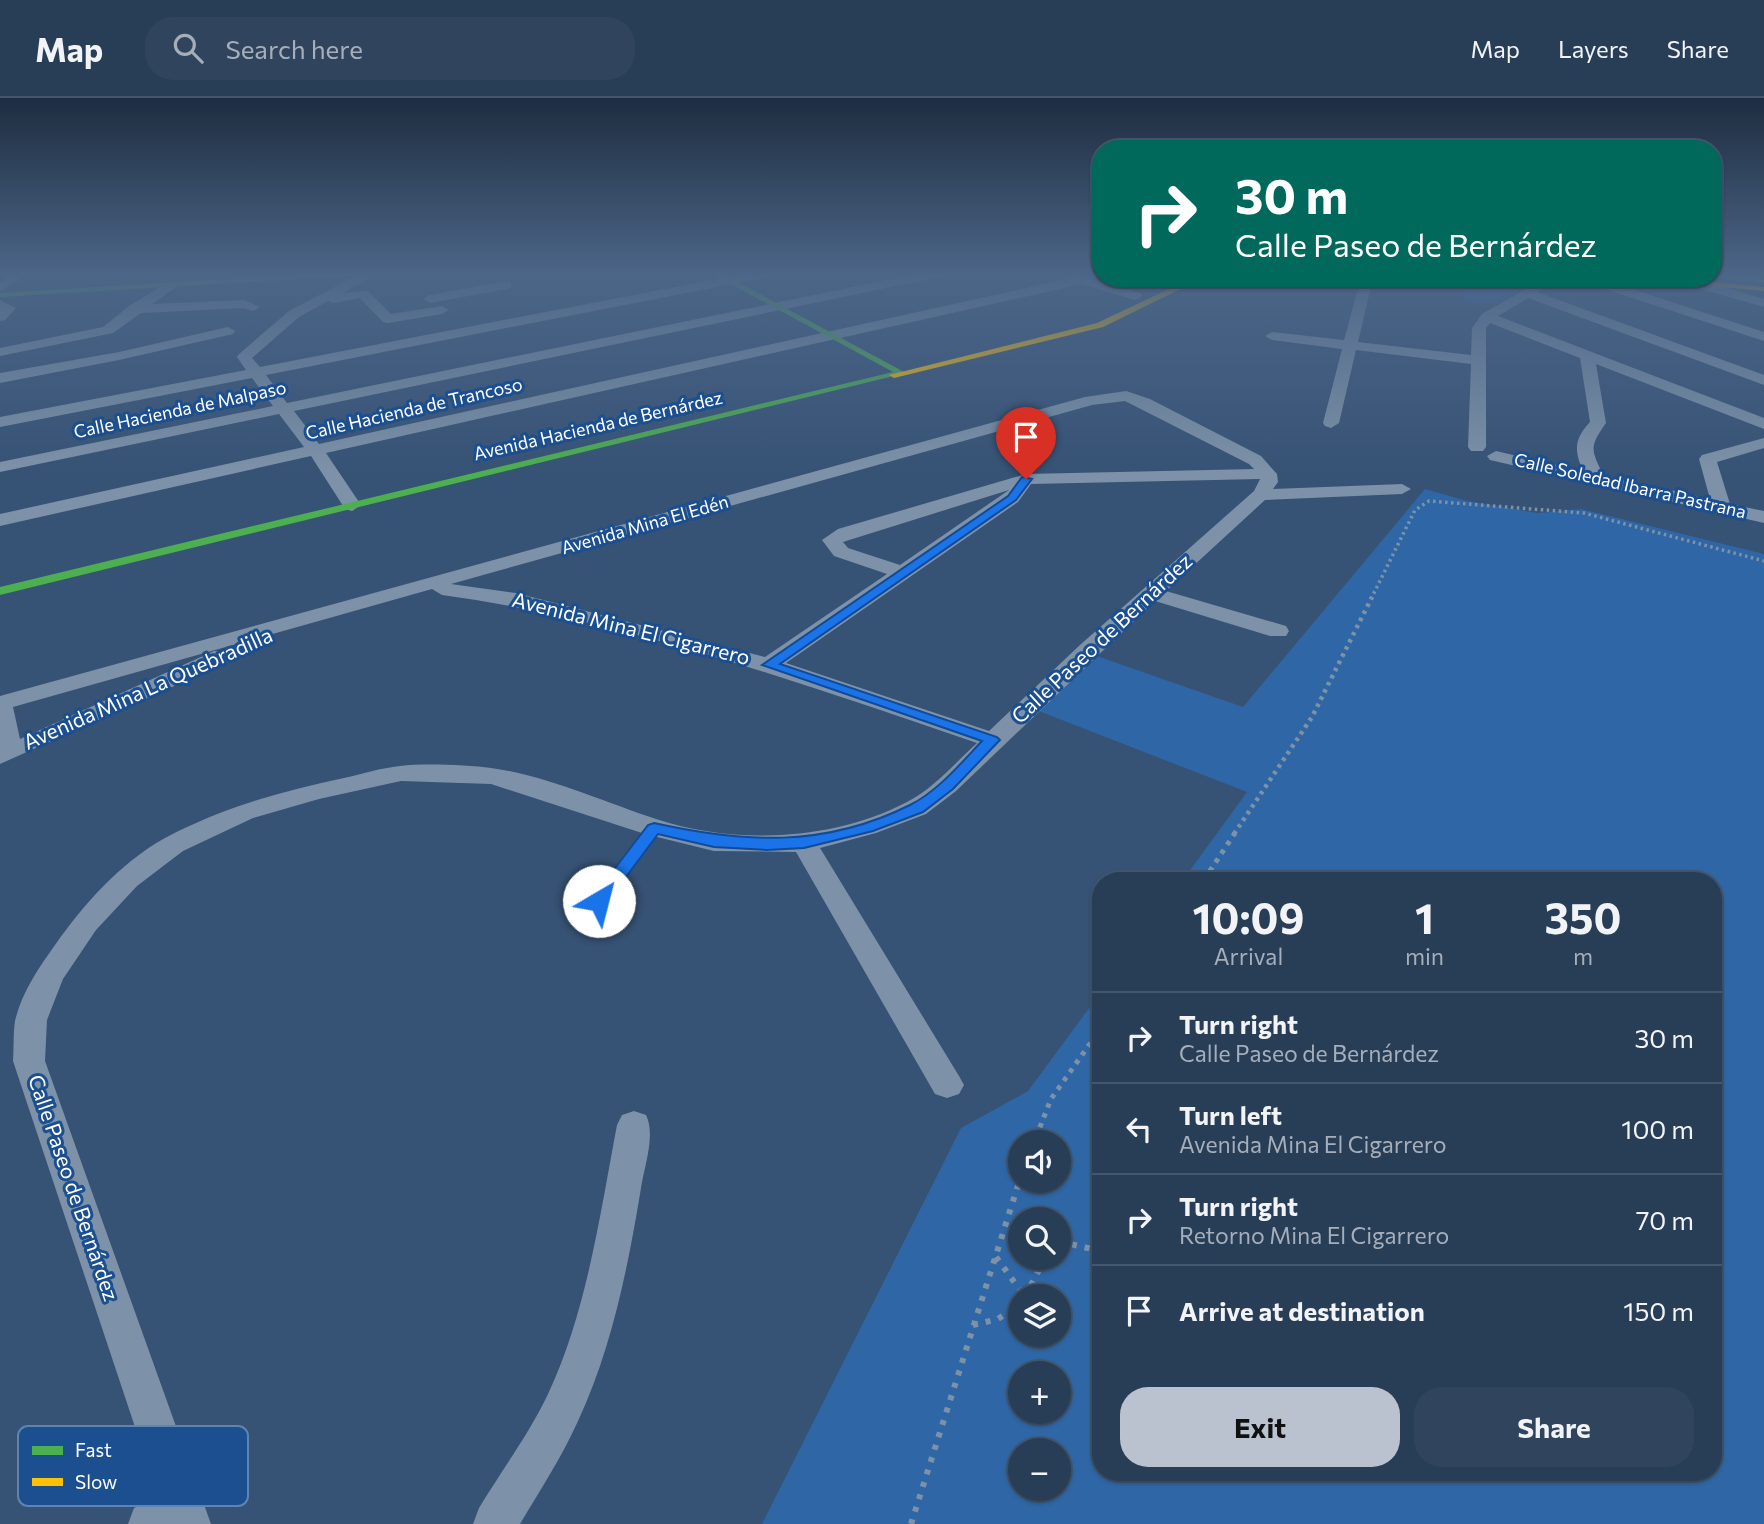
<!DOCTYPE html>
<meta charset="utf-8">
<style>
:root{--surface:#283e57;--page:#30455d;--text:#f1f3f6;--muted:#a5aeba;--line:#44576d;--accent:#b9c2ce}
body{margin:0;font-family:Commissioner,sans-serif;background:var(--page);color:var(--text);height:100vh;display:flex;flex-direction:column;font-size:26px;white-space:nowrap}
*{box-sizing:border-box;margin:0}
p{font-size:23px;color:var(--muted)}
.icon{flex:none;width:38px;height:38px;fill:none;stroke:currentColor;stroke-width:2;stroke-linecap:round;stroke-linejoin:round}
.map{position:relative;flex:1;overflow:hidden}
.drawer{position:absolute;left:1092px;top:774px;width:630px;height:609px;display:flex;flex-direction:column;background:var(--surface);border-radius:28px;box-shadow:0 2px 5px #0004,0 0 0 2px var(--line)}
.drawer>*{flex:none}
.hud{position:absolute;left:1092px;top:42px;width:630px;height:147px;border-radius:28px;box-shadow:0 2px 5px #0004,0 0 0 2px var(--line);background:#00695c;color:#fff;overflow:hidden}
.fabs{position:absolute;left:1008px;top:1032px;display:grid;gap:14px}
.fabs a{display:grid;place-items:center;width:63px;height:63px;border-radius:50%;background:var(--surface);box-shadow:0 2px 5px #0004,0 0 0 2px var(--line);font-size:35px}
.pin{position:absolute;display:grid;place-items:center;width:60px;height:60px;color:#fff;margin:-72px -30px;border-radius:50% 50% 50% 0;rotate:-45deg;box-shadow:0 0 7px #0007}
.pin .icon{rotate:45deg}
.me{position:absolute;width:77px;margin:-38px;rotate:37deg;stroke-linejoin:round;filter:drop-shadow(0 0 5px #0008)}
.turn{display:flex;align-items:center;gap:24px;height:147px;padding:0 28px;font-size:32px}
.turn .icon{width:91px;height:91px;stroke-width:2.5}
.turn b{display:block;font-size:49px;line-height:60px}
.eta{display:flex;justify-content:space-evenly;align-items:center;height:119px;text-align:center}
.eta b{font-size:42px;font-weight:700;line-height:49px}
.cta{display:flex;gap:14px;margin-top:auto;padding:14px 28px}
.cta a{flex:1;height:80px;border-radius:28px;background:var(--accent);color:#111;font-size:28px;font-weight:700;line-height:80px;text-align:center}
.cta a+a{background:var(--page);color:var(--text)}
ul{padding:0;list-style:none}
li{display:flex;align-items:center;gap:21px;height:91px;padding:0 28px;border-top:2px solid var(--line)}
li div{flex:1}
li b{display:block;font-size:26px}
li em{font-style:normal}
header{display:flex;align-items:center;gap:42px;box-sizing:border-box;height:98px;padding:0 35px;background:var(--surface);border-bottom:2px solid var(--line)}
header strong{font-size:33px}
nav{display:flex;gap:38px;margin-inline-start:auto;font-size:24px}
.search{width:490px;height:63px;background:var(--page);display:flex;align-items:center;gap:18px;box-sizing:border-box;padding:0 24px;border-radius:28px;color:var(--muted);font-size:26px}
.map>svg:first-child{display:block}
.green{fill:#2f66a5;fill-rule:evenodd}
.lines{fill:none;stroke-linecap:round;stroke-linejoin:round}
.path-far3{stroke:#7d92a8;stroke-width:3.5;stroke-dasharray:2.5 3.5;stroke-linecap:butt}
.path-far2{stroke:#7d92a8;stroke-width:4.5;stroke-dasharray:3.5 4.5;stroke-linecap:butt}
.path-far1{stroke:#7d92a8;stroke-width:5;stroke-dasharray:4.5 6;stroke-linecap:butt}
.path{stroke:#7d92a8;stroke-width:6;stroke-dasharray:5 8;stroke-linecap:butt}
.lane{fill:#7d92a8;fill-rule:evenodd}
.street{fill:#7d92a8;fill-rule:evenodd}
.fast{fill:#4caf50;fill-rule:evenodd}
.slow{fill:#ffc107;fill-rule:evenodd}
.route{fill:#1a73e8;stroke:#114b97;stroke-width:2}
.labels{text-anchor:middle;stroke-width:6;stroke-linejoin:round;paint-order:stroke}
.far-street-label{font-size:18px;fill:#fff;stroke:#1b4f8f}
.street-label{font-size:21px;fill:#fff;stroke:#1b4f8f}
.key{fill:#1b4f8f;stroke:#5f84b1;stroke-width:2}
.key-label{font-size:19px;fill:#fff}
</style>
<header>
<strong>Map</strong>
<div class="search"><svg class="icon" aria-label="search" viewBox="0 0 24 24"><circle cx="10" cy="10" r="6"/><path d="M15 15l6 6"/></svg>Search here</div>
<nav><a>Map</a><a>Layers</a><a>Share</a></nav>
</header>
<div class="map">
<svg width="1764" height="1426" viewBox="0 0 1764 1426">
<rect width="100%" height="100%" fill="#365274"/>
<g class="green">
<path d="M1430,180L1537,184L1495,206L1465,204L1463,192L1425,189Z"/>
<path d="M1425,391L1467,403L1538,415L1581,411L1764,456V1426H762L961,1030L1028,993L1101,894V1374H1713V782H1183L1247,694L1036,612L1094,557L1243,609ZM1020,1045H1059V1083H1020ZM1020,1122H1059V1160H1020ZM1020,1199H1059V1237H1020ZM1020,1276H1059V1314H1020ZM1020,1353H1059V1391H1020Z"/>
</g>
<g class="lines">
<path class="path-far3" d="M1371,501L1415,412L1429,403L1584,415L1764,463"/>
<path class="path-far2" d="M1234,736L1312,619L1372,499"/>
<g class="path-far1">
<path d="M1204,782L1235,735"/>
<path d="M1036,1039L1051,1001L1101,930"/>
</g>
<g class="path">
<path d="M1034,1045L1037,1037"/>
<path d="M1059,1147L1070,1146L1101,1153"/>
<path d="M996,1159L1020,1192L1021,1199"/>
<path d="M1025,1199L1045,1160"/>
<path d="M973,1227L998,1221L1020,1206"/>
<path d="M911,1426L1020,1081"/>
</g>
<path class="lane" d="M654,725L659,727L661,730L659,733L604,807H594L591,803L594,799L649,727Z"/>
<g class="street">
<path d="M16,174H31L0,193V184Z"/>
<path d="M363,174L377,175L343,195L368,193L391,216L442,208L449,212L442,216L388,225L383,224L360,200L333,205L328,203L299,219L252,260L260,269L753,174H779L773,178L266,277L287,305L926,174H950L944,178L294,313L319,346L1067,181L1060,177L1063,174L1140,195L1142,198L1135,202L1082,186L326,355L361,407L352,413L345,411L311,358L0,428V416L304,349L279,316L0,374V364L273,308L252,280L0,329V319L246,272L237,259L239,256L289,213Z"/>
<path d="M1361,180H1373L1358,244L1471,257L1472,230L1482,216L1541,182L1547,186L1537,194L1764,277V287L1528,200L1498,218L1764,320V331L1596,266L1606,325C1589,349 1591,351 1603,377L1710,401L1699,361L1702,357L1764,340V350L1717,364L1730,406L1764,413V425L1490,362L1487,358L1496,353L1583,373C1574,352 1574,341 1590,324L1580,260L1490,225L1486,230V349L1483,353H1471L1468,349L1471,266L1356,252L1339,325L1331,330L1325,328L1323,325L1342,251L1272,242L1265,238L1272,234L1344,242Z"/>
<path d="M1687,181H1697L1764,201V209L1687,187Z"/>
<path d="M170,183L176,187L175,190L152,206L244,202L260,209L253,213L243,210L141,215L113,235L0,258V250L103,229L129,208Z"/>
<path d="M506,183L511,184V190L430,205L423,201L430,197Z"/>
<path d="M1610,184L1764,234V243L1605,191L1603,188Z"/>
<path d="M0,202L16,210L5,222L0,223Z"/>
<path d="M228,229L235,233L233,236L119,262L0,285V275L119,254Z"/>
<path d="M1126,293L1150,301L1261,358L1277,376L1278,384L1273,391L1402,386L1411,391L1402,396L1265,402L1166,493L1286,528L1289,533L1286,538H1270L1155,503L956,693L926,716L876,735L820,750L959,978L964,987L959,996L947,1000L935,996L796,754L714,753L645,736L491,686L401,683L319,701L253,720L183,753L137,788L96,832L63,881L47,922L45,963L211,1426H128L134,1410L158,1398L13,963C14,950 13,936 15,923C21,896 39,869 55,847C84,806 120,765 165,740C221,710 282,693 344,680C362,676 381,670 400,668C423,665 468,667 491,670C545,677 604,704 656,721C734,747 833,743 907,704C933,691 955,665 977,645C803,586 625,522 442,497L432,491L13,609L20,641L214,553H230L233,558L230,563L0,666V598L1085,299ZM1125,303L1249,366L1254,371L1026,376L838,431L822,442L834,458L887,476L765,559L516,495L451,486L1092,307ZM1260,381L1254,393L1080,547L989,633L786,565L1018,404L1031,386ZM1009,392L900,467L848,450L843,444Z"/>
<path d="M634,1013L646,1017C656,1037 644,1069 641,1090C628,1169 612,1250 578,1323C562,1359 540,1392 520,1426H473L479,1410C502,1372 529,1336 548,1296C587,1213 600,1116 617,1027L622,1017Z"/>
</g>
<g class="fast">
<path d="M343,174H384L380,176L0,199V195Z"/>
<path d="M709,174H719L906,275L0,497V489L893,274Z"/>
<path d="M1713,176L1764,181V185L1713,180Z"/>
</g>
<g class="slow">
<path d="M1192,180H1203L1103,229L894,280L889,277L1097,225Z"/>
<path d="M1515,180H1670L1764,189V193L1653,183L1519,182Z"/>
</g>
</g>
<linearGradient id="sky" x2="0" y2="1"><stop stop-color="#1e2d40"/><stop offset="0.47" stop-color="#4c6688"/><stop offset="1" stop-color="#4c6688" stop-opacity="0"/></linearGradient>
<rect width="1764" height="374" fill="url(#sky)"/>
<path class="route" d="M1022,379L1032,381L1016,402L780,566L997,639L1000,642L997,645L953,691L923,714L873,733L804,750L767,752L714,749L658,736L605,807H593L590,803L593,799L648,727L654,725C744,745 824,750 910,707C938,693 961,665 982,643L762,567L1008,398Z"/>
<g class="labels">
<g class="far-street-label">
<text transform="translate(414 311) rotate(-13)" y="6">Calle Hacienda de Trancoso</text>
<text transform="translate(180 312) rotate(-12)" y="6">Calle Hacienda de Malpaso</text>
<text transform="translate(598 328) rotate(-13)" y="6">Avenida Hacienda de Bernárdez</text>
<text transform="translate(1630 388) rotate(13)" y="6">Calle Soledad Ibarra Pastrana</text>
<text transform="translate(645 427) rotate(-16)" y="6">Avenida Mina El Edén</text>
</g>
<g class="street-label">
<text transform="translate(631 531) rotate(14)" y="7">Avenida Mina El Cigarrero</text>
<text transform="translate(1102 541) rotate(-43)" y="7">Calle Paseo de Bernárdez</text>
<text transform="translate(148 591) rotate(-24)" y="7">Avenida Mina La Quebradilla</text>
<text transform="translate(73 1090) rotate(71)" y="7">Calle Paseo de Bernárdez</text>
</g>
</g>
<rect x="18" y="1328" width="230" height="80" rx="10" class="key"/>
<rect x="32" y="1348" width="31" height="9" fill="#4caf50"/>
<rect x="32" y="1380" width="31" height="8" fill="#ffc107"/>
<g class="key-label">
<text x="75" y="1359">Fast</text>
<text x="75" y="1391">Slow</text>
</g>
</svg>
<div class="fabs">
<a><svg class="icon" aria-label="sound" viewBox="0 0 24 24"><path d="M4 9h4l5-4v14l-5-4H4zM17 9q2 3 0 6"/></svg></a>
<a><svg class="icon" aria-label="search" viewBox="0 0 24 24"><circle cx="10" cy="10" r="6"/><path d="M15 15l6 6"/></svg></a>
<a><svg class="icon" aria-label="layers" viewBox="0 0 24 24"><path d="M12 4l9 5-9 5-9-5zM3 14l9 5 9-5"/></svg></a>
<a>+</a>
<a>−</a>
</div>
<div class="pin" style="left:1026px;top:381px;background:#d93025"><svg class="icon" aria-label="arrive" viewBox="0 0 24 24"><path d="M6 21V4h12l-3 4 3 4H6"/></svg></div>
<svg class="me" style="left:599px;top:803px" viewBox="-20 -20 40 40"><circle r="19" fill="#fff"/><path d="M0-13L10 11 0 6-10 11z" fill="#1a73e8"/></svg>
<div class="hud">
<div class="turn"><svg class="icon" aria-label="right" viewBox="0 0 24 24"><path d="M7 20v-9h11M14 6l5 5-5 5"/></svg><div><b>30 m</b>Calle Paseo de Bernárdez</div></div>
</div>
<section class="drawer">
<div class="eta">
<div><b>10:09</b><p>Arrival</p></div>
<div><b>1</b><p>min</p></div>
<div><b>350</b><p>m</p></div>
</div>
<ul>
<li><svg class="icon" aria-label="right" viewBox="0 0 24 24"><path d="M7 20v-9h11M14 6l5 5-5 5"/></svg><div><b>Turn right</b><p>Calle Paseo de Bernárdez</p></div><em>30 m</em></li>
<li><svg class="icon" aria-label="left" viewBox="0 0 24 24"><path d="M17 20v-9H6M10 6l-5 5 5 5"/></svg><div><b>Turn left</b><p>Avenida Mina El Cigarrero</p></div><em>100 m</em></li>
<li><svg class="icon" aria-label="right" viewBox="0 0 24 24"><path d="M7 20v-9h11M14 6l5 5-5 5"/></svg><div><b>Turn right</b><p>Retorno Mina El Cigarrero</p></div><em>70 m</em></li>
<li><svg class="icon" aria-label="arrive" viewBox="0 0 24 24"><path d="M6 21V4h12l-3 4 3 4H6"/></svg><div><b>Arrive at destination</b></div><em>150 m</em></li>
</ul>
<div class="cta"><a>Exit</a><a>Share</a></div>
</section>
</div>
